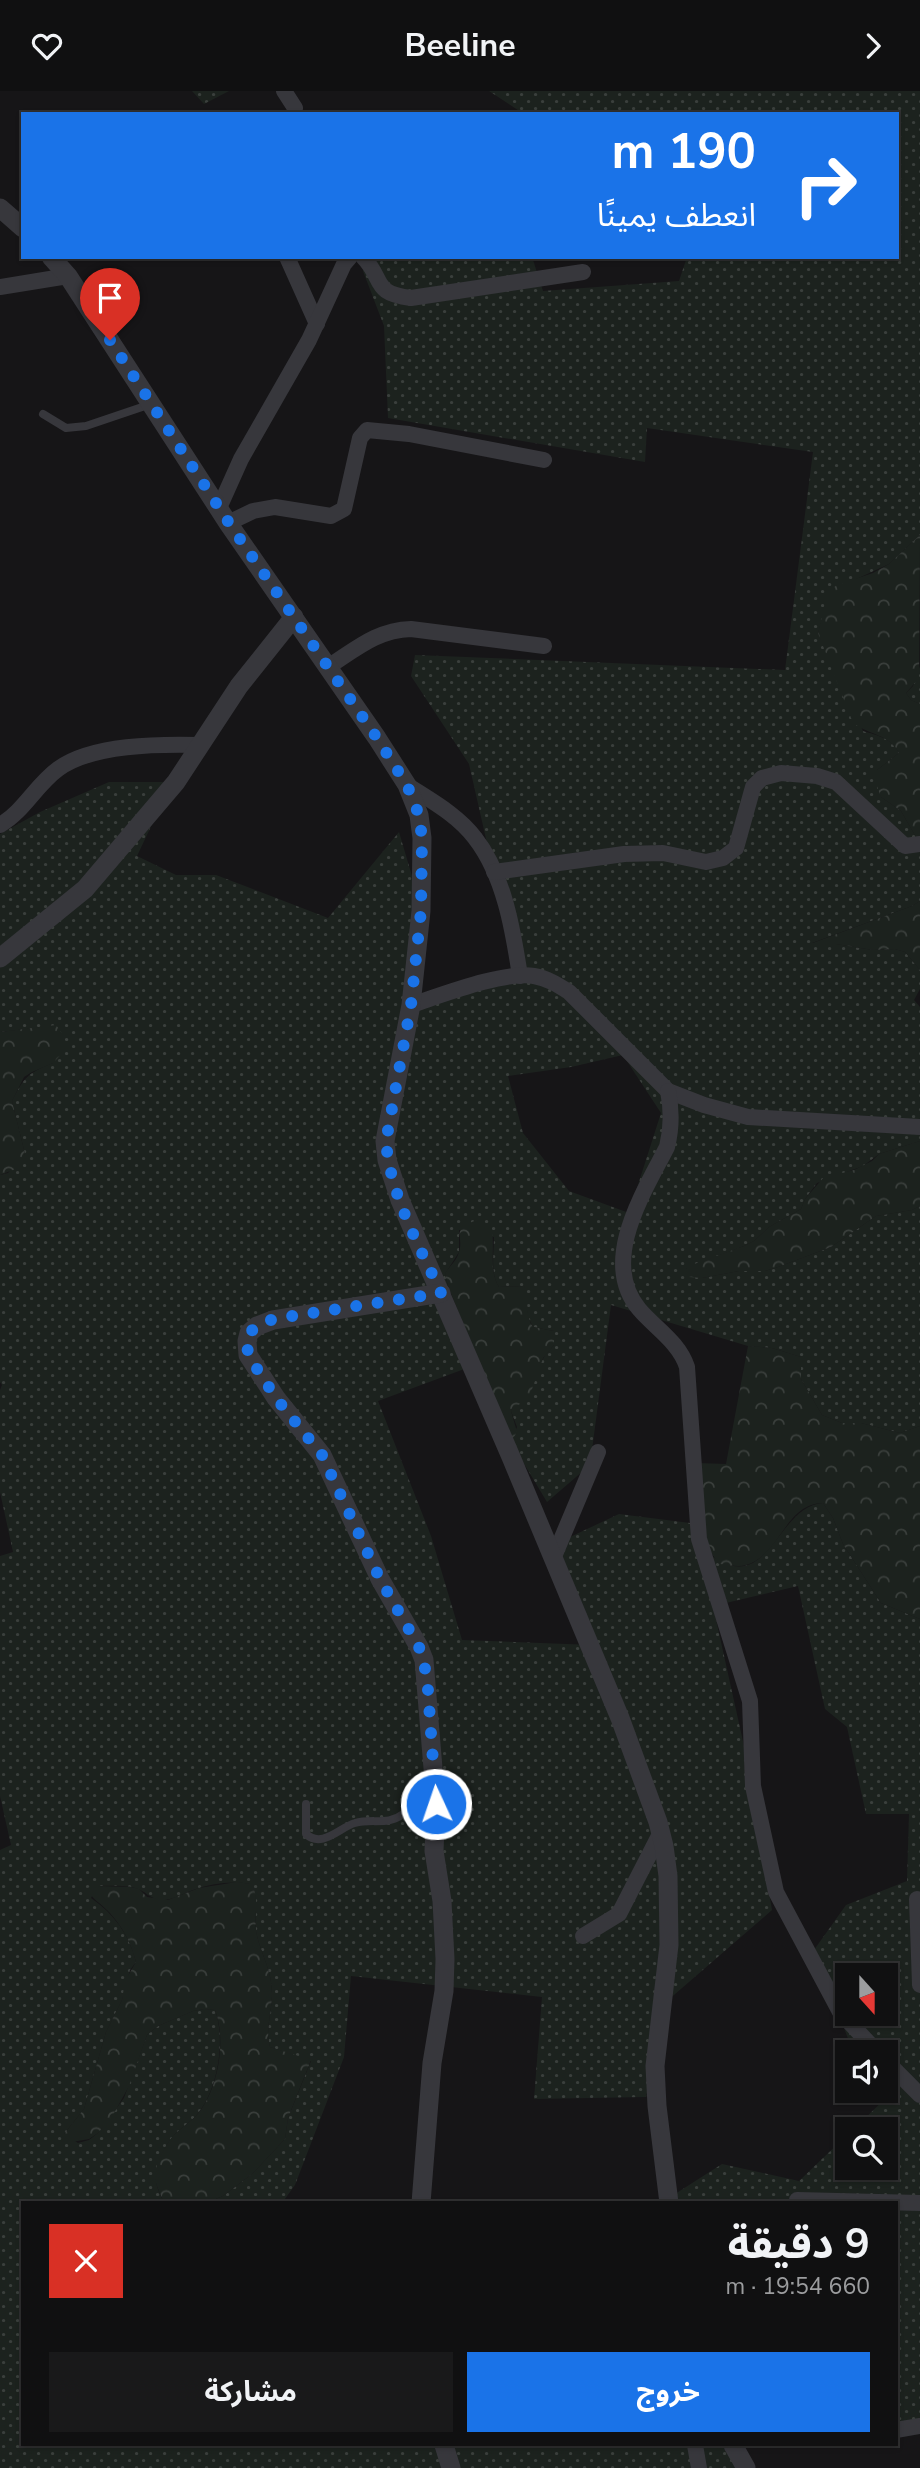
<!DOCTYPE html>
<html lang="ar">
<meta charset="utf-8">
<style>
:root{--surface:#101011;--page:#19191a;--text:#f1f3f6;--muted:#9c9d9f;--line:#303031;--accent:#1a73e8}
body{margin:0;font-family:"Nunito Sans","Noto Sans Arabic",sans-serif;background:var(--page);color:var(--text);direction:rtl;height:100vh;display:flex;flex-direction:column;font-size:26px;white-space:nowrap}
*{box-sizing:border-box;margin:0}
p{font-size:23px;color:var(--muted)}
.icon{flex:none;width:38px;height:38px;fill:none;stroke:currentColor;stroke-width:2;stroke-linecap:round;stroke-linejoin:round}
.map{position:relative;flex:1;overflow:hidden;direction:ltr}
.drawer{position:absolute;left:21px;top:2110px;width:877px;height:245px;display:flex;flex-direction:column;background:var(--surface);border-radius:0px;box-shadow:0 2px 5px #0004,0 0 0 2px var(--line);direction:rtl}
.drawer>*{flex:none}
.guide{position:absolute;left:21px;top:21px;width:878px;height:147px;border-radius:0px;box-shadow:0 2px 5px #0004,0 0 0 2px var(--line);direction:rtl;background:#1a73e8;color:#fff;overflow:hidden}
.needle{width:46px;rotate:159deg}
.fabs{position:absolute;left:835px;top:1872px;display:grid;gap:14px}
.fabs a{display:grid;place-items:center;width:63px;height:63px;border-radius:0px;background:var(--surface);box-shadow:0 2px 5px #0004,0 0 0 2px var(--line);font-size:35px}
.pin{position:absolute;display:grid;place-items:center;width:60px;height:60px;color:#fff;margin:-72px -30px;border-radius:50% 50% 50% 0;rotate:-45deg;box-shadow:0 0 7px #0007}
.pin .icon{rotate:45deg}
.me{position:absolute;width:77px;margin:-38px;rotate:357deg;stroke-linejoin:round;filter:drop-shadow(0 0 5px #0008)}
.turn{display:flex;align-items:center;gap:24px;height:147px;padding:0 28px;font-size:32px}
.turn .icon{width:91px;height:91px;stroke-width:2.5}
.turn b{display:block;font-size:49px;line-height:60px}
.round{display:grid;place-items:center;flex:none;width:74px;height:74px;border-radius:0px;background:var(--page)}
.overview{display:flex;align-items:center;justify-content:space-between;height:119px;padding:0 28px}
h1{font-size:42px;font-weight:700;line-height:52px}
.primary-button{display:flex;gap:14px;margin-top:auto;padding:14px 28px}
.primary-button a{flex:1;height:80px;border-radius:0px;background:var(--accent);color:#fff;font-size:28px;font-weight:700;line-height:80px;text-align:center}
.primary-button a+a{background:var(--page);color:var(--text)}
header{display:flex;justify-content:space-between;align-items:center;height:91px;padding:0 28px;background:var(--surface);font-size:32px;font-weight:700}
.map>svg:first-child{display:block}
.grass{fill:url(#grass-dots);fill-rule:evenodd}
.forest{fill:url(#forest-crowns)}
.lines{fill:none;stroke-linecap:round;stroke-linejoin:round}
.service{stroke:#37373c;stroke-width:8}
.minor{stroke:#37373c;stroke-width:16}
.tertiary{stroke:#37373c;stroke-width:19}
.route{stroke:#1a73e8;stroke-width:12;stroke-dasharray:0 21.6}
</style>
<header><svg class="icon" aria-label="forward" viewBox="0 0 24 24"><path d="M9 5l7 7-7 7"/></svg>Beeline<svg class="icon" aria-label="heart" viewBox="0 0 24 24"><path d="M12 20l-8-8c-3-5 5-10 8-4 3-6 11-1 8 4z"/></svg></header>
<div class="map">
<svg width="920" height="2377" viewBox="0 0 920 2377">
<defs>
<pattern id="grass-dots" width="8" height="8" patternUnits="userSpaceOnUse" patternTransform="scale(1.75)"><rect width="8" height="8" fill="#1c221e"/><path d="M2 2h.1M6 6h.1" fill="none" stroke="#3a3f3c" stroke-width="1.8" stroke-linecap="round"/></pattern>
<pattern id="forest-crowns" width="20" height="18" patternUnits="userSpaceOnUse" patternTransform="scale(1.75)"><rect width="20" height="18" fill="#1c221e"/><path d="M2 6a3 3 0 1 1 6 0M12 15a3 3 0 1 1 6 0" fill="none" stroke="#3a3f3c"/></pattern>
</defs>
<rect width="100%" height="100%" fill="#161517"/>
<g class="grass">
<path d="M192,0H229L204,13Z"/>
<path d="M489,0H920V444L889,473L830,500L818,542L863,640C879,645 891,647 899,662L877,679L881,706L901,720L920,753V810L912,815L812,852L836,853L873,859L895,858L905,861L920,879V898L914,909L920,916V1050L879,1063L863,1075L817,1092L805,1108L801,1118L769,1136L754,1150L744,1155L686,1177L702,1187L739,1180H765L778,1176L831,1156L876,1125L912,1119L920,1115V1335L900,1342L861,1332H842L822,1324L801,1288V1266L772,1257L748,1255L611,1214L590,1374L547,1411L511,1351L517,1336L511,1320L512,1316C537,1305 531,1287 543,1268C545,1263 551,1258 554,1254V1240L533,1236L528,1226L524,1195L499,1196C490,1183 494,1162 494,1146L459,1139V1161L445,1183L467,1277L378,1310L431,1445L462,1549L592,1554L553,1454L619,1423L690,1432C696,1442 702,1455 710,1464C714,1467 720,1470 724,1472C770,1493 781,1414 823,1412L833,1427L843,1453L881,1512L920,1528V2336L896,2338V2112H675V2103L722,2073L799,2090L847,2044V2077H886V2039H853L894,1999L886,1990V1962H855L852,1958L814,1859L846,1814L907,1790L909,1723H866L847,1636L825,1618L798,1495L713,1515L744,1655L772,1819L667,1910L646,2006L534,2008L542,1906L351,1885L344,1966L295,2094L282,2112H206L223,2105L252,2083L285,2048L288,2027L311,1970L270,1956C265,1938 272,1921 272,1903C272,1878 260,1862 256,1840C254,1824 260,1805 250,1793C232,1790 213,1792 196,1798C186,1801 175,1808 165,1809C149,1809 147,1800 135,1797C126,1794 107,1795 97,1795L91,1807C114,1823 129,1843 136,1871L130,1879L122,1909L106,1941L84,2018L64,2043L78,2052L89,2049L98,2042L124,2007L147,1944L158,1935L193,1920L204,1918L215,1919C226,1949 218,2001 195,2026C189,2032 181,2037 175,2043C167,2051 157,2071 156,2082C154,2092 160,2103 164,2112H23V2354H728L740,2377H0V1759L11,1754L0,1705V1465L13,1461L0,1401V1299L2,1294L0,1291V1084L8,1082L25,1063L12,1010C24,986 28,982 53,972L44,936L0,941V743L40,721L109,691H172L137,765L176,784H216L328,827L399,741L422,819L417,907L516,880L469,673L411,585L415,564L785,579L813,361L647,337L645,371L388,327L384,235L363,180L365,166H532L543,200L679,190L687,166H898V23H524ZM623,964L661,1022L629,1122L569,1100L523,1042L508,985L571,976ZM847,1885H886V1923H847Z"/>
<path d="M920,575V613L911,609L906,602L913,595Z"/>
</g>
<g class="forest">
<path d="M920,444L919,587L906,602L911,609L920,613V753L901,720L881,706L874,687L877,679L899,662C889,643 869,644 853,632L818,542L826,509L829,500L837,494L873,482L889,473Z"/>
<path d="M920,810V879L905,861L895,858L873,859L836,853H810L912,815Z"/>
<path d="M56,934L64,945L67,957L53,972L32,981L24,986L12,1010L25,1063L18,1077L0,1084V941Z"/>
<path d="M920,1050V1115L912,1119L876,1125L831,1156L778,1176L765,1180H739L702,1187L689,1186L686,1176L744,1155L754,1150L769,1136L801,1118L805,1108L824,1086L854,1079L872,1070L879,1063Z"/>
<path d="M477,1129L491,1134C496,1153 488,1180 499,1196L524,1195C530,1208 524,1223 533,1236L554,1240V1254L543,1267L530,1304L522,1312L512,1317L511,1320L517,1341L511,1351L448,1195L445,1183C448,1176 455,1172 458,1164C466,1144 448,1140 477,1129Z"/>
<path d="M748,1255L772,1257L801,1266V1288L822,1324L842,1332H861L900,1342L920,1335V1528L881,1512L843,1453L833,1427L823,1412C784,1413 781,1464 746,1474C737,1477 728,1473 719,1473L690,1432L695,1372L726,1373Z"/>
<path d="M237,1791L251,1793C260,1805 254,1824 256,1840C260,1862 272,1878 272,1903C272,1921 265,1938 270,1956L311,1969L288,2027L285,2048L252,2083L223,2105L206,2112H164C161,2104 156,2095 155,2087C154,2075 166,2052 175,2043C181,2037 189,2032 195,2026C218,2002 227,1949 215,1919L204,1918L193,1920L158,1935L147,1944L129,1995L113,2024L98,2042L89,2048L66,2052L64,2043L84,2018L106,1941L122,1909L125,1890L136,1871C131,1852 123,1836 109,1821C101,1812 92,1809 87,1797L97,1795L131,1796L139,1798L147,1806L168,1809L199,1797Z"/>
</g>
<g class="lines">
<g class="service">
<path d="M43,323L66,337L86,335L151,313"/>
<path d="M306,1713V1743C322,1758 340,1736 355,1732C372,1727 388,1735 403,1723C409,1719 412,1712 417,1706C421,1701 427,1696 432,1691"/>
</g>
<g class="minor">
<path d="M284,0L295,17L294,23"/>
<path d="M287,166L317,233"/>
<path d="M363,166C385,189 371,202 411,207L583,181"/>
<path d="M0,196L68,185"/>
<path d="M219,417L241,368L309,249L344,173L350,166"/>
<path d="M228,432L253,420L275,416L331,425L344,418L360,347L367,339L409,343L544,369"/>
<path d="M328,576C356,558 377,539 411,538L544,555"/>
<path d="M407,694C430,709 458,724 475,747C504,784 513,839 520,885"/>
<path d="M0,734C24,720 36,694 58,678C92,653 160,653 200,654"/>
<path d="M494,781L624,763L663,762L706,771L723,767L736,757L753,696L762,687L781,682L817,685L836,691L905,755L920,753"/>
<path d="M411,914C442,904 503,880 534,885C547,887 558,894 569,901L668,1000L704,1014L748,1026L920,1036"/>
<path d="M668,1000C672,1020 672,1036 667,1056C644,1101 599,1170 639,1218C655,1237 679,1251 687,1276L699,1448L750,1610L753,1695L776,1801L840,1921L878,1962"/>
<path d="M553,1468L598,1361"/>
<path d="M917,1808L920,1894"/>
<path d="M583,1845L619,1823L661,1741"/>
<path d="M886,1970L920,2004"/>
<path d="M797,2109L920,2112"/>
<path d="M896,2339L920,2335"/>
<path d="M695,2354L699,2377"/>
</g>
<g class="tertiary">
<path d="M0,117L23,137"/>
<path d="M51,166L68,185L228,432L377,647L407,694L419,724L422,747L421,820L411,914L385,1050L387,1069L400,1109L511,1366L620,1627L658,1731L664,1755L668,1785L669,1854L655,1975L657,2015L669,2112"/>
<path d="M0,867L85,798L176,691L239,595L294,526"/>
<path d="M421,2112L432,1972L444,1900L445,1868L442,1810L434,1760L436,1713L424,1569L419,1556L380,1488L322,1364L276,1307L248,1264L247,1250L249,1242L257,1235L273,1229L441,1202"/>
<path d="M444,2354L451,2377"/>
<path d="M733,2354L746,2377"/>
</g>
</g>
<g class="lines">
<path class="route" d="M110,249L229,432L377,647L407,694L419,724L422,747L421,820L411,914L386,1050C390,1104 419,1154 441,1202L273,1228L257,1235L249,1242L247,1250L248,1264L276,1307L322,1364L380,1488L419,1556L427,1585L436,1713"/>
</g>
</svg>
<div class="fabs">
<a><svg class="needle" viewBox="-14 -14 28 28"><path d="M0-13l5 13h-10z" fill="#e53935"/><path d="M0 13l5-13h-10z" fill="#9c9d9f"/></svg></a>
<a><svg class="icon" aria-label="sound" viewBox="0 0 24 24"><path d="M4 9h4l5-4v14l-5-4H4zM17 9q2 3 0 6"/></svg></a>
<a><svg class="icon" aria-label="search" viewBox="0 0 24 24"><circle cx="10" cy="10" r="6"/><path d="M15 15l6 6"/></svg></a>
</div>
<div class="pin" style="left:110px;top:249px;background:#d93025"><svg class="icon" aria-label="arrive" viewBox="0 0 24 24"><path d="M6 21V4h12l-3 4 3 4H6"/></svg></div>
<svg class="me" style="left:436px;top:1713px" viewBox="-20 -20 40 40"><circle r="17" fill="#1a73e8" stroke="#fff" stroke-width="3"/><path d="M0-11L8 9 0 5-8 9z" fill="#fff"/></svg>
<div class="guide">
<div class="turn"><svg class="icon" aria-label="right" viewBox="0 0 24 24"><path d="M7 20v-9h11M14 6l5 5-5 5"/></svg><div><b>190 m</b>انعطف يمينًا</div></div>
</div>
<section class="drawer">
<div class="overview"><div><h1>9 دقيقة</h1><p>660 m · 19:54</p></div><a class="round" style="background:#d93025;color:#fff"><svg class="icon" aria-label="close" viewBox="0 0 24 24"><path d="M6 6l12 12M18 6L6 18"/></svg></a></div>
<div class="primary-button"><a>خروج</a><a>مشاركة</a></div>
</section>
</div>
